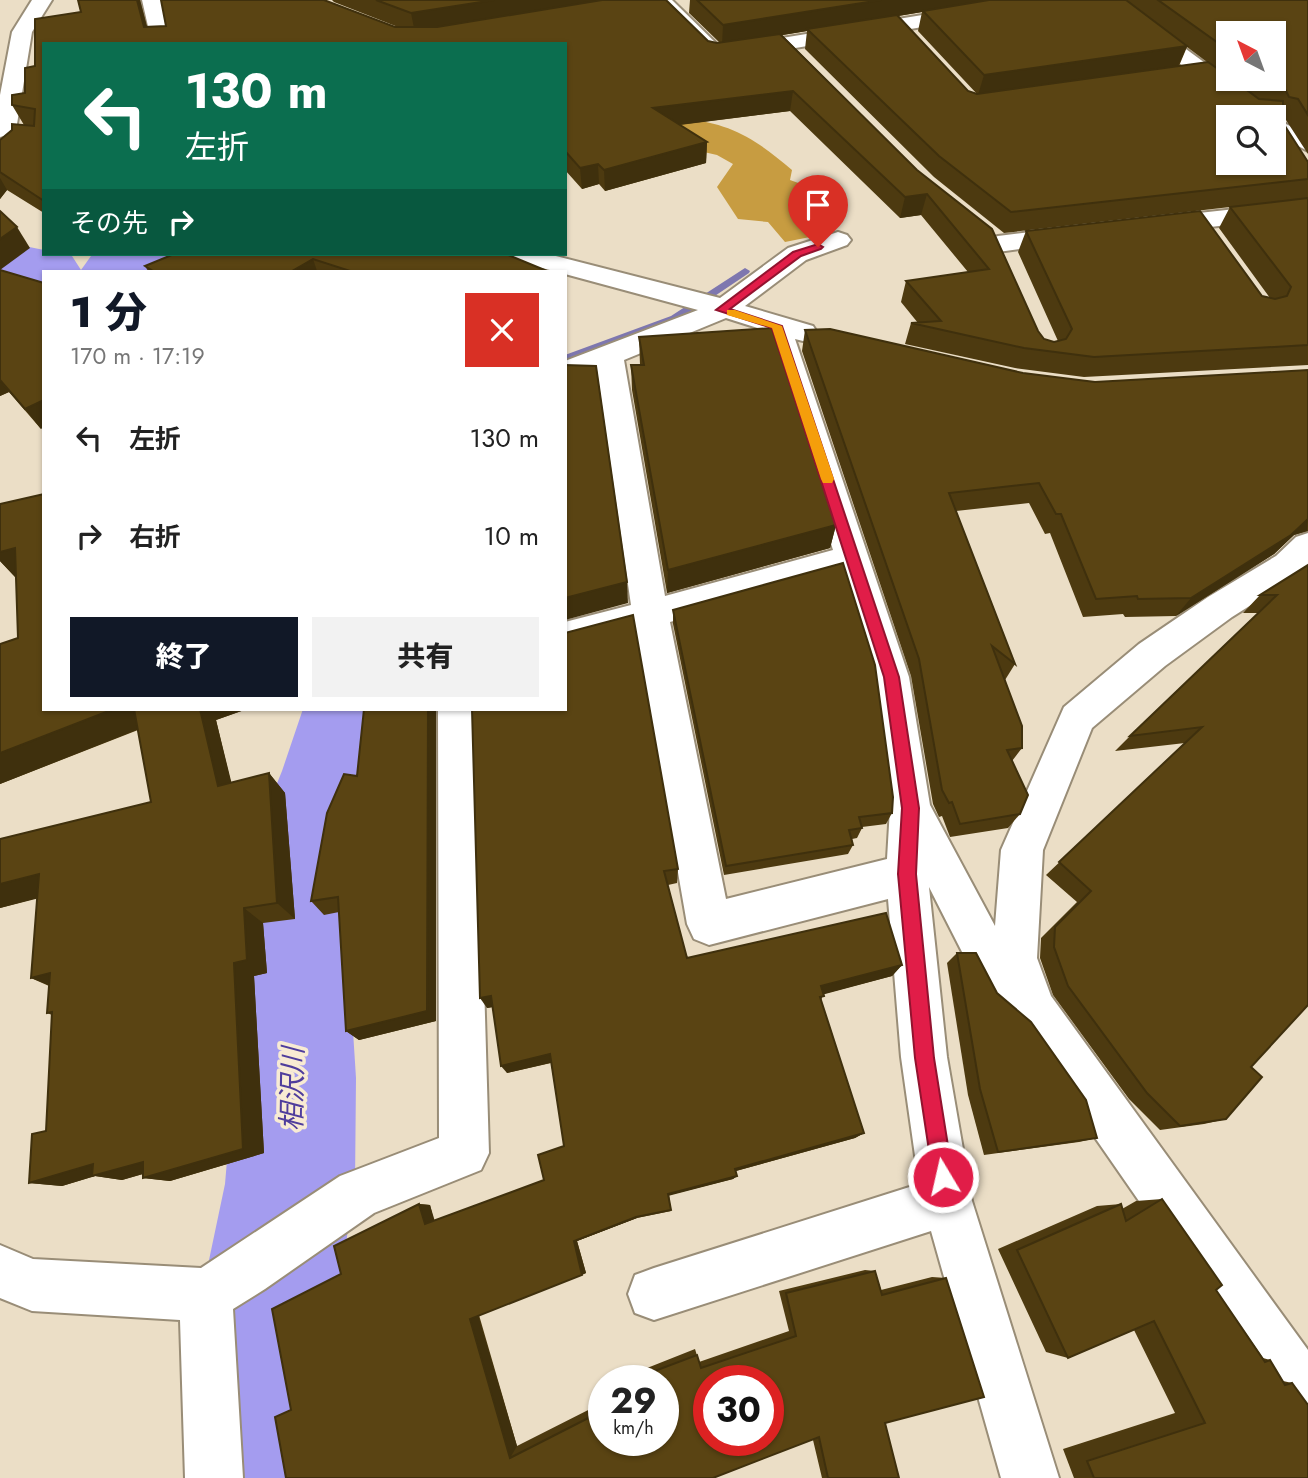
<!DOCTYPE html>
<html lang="ja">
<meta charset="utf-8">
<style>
:root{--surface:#fff;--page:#f2f2f2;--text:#222;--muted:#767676;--accent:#111827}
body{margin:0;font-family:Jost,"Noto Sans JP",sans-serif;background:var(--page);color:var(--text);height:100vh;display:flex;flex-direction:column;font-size:26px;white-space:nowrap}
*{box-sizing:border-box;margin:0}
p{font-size:23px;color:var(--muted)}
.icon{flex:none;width:38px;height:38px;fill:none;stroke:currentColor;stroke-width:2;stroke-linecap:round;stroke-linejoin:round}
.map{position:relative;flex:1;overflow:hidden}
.side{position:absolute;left:42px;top:270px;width:525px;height:441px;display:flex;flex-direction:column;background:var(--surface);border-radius:0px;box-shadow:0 2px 5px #0004}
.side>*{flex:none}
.top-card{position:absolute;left:42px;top:42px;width:525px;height:214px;border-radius:0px;box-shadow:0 2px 5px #0004;background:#0b6e4f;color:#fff;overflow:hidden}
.needle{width:46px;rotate:319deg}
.buttons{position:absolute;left:1216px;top:21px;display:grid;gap:14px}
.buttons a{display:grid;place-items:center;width:70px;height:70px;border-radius:0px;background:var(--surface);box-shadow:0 2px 5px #0004;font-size:35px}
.speed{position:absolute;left:588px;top:1365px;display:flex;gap:14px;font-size:35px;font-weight:700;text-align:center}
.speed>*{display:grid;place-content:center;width:91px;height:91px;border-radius:50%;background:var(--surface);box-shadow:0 2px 5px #0004;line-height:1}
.speed small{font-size:18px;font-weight:400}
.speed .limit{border:10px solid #d22;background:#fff;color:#111}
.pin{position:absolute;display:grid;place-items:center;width:60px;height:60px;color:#fff;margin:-72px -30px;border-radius:50% 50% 50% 0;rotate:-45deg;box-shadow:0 0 7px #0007}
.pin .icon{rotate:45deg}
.me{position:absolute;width:77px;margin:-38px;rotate:351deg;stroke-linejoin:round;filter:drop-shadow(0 0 5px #0008)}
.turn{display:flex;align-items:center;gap:24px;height:147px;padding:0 28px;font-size:32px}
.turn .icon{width:91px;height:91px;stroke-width:2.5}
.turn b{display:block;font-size:49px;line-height:60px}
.then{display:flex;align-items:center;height:66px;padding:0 28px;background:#0003;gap:14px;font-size:26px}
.round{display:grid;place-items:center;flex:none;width:74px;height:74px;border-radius:0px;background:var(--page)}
.overview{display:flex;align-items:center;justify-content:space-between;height:119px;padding:0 28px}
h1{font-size:42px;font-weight:800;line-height:52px;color:var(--accent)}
.button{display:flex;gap:14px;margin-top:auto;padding:14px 28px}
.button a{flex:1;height:80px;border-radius:0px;background:var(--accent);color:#fff;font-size:28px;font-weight:800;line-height:80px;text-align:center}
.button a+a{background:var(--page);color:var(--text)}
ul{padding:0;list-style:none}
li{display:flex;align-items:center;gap:21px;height:98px;padding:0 28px}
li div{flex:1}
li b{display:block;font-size:26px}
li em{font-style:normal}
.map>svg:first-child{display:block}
.forest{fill:#c79c41}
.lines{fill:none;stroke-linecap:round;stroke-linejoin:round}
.stream{fill:#7e77af;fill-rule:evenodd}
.river{fill:#a49cef;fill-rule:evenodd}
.minor-casing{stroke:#998d77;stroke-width:4}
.minor{fill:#fff;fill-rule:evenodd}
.wall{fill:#4d3a10;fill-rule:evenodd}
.shaded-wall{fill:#3f300d}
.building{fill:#5a4413;stroke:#3f300d;stroke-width:2;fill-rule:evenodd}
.route{fill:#e11d48;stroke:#92132f;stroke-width:2}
.slow{fill:#f59e0b}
.labels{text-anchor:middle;stroke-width:7;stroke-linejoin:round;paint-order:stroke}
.near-water-label{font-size:28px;font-style:italic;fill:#4f3d9c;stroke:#f8ebd3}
</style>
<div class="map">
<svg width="1308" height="1478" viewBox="0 0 1308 1478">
<rect width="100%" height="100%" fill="#ebdec6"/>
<path class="forest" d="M685,119C731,123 757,140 792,170L790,180L815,189L817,200L802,218L810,237L785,242L768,222L738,219L717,187L733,164L717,155L695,150L631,124Z"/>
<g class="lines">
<path class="stream" d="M745,268L750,271L749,273L679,320L565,363V355L671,316Z"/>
<g class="river">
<path d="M0,241L44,250V254L72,256L81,270L91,256L102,254H170L181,256L191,271H44V291L0,281Z"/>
<path d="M303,709H401L384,771L344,890L356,1078L355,1184L334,1322L347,1478H199L196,1322L225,1184L234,1078V890L282,771Z"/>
</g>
<defs>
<g id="minor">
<path d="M32,0H52L32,32L17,124L8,135L0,137V95L12,32Z"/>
<path d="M142,0H162L172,44H152Z"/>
<path d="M651,0H672L721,48L1014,0H1060L1050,6L716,61L709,59Z"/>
<path d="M1096,0H1119L1272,112L1275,117L1274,118L1308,135V151L1274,134V117H1250Z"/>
<path d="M1308,201V215L1153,234L1144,231L1140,226L1144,221L1153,218Z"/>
<path d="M1073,227L1082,230L1086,235L1082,240L998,252L989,249L985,244L989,239L998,236Z"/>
<path d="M838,232L847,235L851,240L847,245L806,260L745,306L813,326L817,332L813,338L803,341L795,339L909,677L930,805L995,926L1001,850L1064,707L1139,644L1208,597L1276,556L1296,537L1308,533V566L1300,574L1232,617L1165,666L1092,728L1043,850L1037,958L1051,996L1308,1350V1424L1288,1416L1019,1028L987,1001L929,887L947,1057L972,1201L1059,1478H1001L931,1231L654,1320L635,1313L628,1294L635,1275L654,1268L919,1184L901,1057L888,899L709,945L694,939L687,924L636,632L565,651V622L631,605L597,370L565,381V361L698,310L565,274V271H554L509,260L505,254H548L720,298L788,248ZM726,318L764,330L833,550L665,596L624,360ZM841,574L873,677L890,808L887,859L726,899L670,622Z"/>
<path d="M438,709H476L489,1153L481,1170L374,1213L265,1289L233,1309L243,1478H185L180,1320L32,1311L0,1298V1245L33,1259L201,1268L340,1176L439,1138Z"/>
</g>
</defs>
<use href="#minor" class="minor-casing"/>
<use href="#minor" class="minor"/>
</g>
<g class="wall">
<path d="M78,0H140L147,26H166L161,0H324L395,27H398L334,2L332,0H666L708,41L717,43H720L689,13L690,0H1308V154L1286,120L1283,119V123L1308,162V365L1084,377L1015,368L905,344L911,323H918L901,302L906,281L968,272L921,215L900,218L790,111L680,125L707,142L706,163L605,191L599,184L582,189L565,170V44H44V213L7,190L0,199V140L12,130V124L24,125L12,105V95L25,93V68L35,66V19L81,12ZM922,12L918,31L977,94L968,91L898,16ZM807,31L805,49L934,177L1004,233L1230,207L1219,228L1270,298L1262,296L1200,211L1026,231L1018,252L1058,341L1054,342L1044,339L1038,331L992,229L917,170L782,35ZM1228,33H1274V79H1228ZM1187,47L1207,62L1179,66ZM1228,117H1274V163H1228Z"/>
<path d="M174,254H506L547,271H148L145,266Z"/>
<path d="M0,270L41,429L9,392L0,396Z"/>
<path d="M805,330L1023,373L1095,382L1308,370V531L1294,535L1274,554L1176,616L1125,617L1123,614L1083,617L1050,533L1045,534L1029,503L956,511L1015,664L1005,680L1022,748L1012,761L1020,814L1008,828L950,837L942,816L939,817L933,804L911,676L802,351Z"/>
<path d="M639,337L836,525L830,548L667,593L632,390L631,365H640Z"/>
<path d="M44,494V709H247L216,720L231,783L269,773L285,793L295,919L263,923L267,973L254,976L264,1153L170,1181L143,1178V1174L122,1180L95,1176L62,1186L29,1183L32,1134L46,1131L52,1015L47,1013L49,986L31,978L37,898L0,908V839L151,802L138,730L0,784V644L18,638L16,578L0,561V504Z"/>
<path d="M1308,565L1251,1067L1226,1119L1204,1124L1160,1130L1129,1099L1053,995L1040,958L1041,938L1077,902L1046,875L1185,743L1115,751L1130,736L1258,613H1243L1260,595Z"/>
<path d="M673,610L892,813L886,824L862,827V828L857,838L852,839L853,845L848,854L724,875L673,624Z"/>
<path d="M364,709H436V1021L359,1040L346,1031L339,912L324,915L311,901L357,776Z"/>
<path d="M472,709L678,869L677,883L668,885L687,958L902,965L892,976L823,994L821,1001L864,1133L855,1138L736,1171L737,1176L733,1179L669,1195L671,1210V1211L637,1218L577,1241L586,1273L479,1315L517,1446L604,1402V1440H663L636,1378L637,1372L695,1349L699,1362L789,1331L779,1291L865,1270L875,1271L881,1290L932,1277L946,1278L885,1423L899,1478H822L813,1440L286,1478L291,1410L341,1274L419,1204L430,1205L434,1221L544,1180L564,1146L551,1063L507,1073L493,1007L487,1008Z"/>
<path d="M957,953L997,993L1097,1138L1079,1142L984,1155L968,1095L947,963Z"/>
<path d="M1162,1199L1216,1290L1263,1358L1270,1360L1283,1381L1292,1383L1308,1478H1074L1063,1449L1175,1413L1134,1330L1068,1358L1046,1352L998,1249L1097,1206L1121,1204L1122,1209L1136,1201Z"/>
</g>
<g class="shaded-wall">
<path d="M137,0H140L151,44L144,27Z"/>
<path d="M494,0H616L415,33L411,13Z"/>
<path d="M881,0H998L923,11L922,12L809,31L807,29V31L722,45L723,25Z"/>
<path d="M1187,46L1178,66L978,95L984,75Z"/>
<path d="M793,91L790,111L653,128V108Z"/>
<path d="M707,142L706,163L605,191L604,170Z"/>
<path d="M598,164L599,184L582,189L580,168Z"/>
<path d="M0,178L7,190L0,199Z"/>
<path d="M927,194L921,215L900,218L905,197Z"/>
<path d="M17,227L30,248L0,270V239Z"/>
<path d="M313,259L317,271H292Z"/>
<path d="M0,381L9,392L0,396Z"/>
<path d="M44,400V427L41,429L25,409Z"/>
<path d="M1308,519L1307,531L1294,535L1274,554L1176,616L1191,598Z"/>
<path d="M836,525L830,548L667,593L668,570Z"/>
<path d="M15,548L17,579L0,561V552Z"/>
<path d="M627,582L628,603L565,620V598Z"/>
<path d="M114,709H140L154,723L0,784V753Z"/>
<path d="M200,709H247L216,720L237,805L218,786Z"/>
<path d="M428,709H436V1021L359,1040L346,1031Z"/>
<path d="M269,773L285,793L295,919L277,903Z"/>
<path d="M39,874L67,891L0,908V884Z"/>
<path d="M244,908L263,923L267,973L254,976L264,1153L170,1181L143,1178L234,963Z"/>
<path d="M902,965L892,976L814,997L821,986Z"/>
<path d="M50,973L61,990L31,978Z"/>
<path d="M491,996L498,1006L487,1008L480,998Z"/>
<path d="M550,1054L554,1062L507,1073L501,1066Z"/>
<path d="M864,1133L855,1138L732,1172L735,1169Z"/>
<path d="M143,1162L170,1166L122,1180L95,1176L62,1186L29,1183L93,1164Z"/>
<path d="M737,1176L733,1179L668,1196V1194Z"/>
<path d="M419,1204L430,1205L436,1225L425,1224Z"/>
<path d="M636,1217L637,1218L577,1241L586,1273L582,1275L574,1241Z"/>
<path d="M478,1315L517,1446L510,1458L470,1319Z"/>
</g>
<g class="building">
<path d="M78,0H137L144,27L166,26L161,0H324L395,27H437L602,0H666L708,41L717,43L780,34L917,170L992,229L1038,331L1044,339L1054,342L1066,339L1072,329L1026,231L1200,211L1262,296L1275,299L1287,296L1291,287L1230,207L1308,198V345L1094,357L1024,348L911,323L941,321L906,281L989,269L927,194L905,197L793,91L653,108L707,142L604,170L598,164L580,168L565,151V44H44V201L0,172V140L12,130V124L34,126L35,109L12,105V95L25,93V68L35,66V19L81,12Z"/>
<path d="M376,0H494L411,13Z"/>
<path d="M697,0H881L723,25Z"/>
<path d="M989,0H1126L1187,46L984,75L923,11Z"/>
<path d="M1158,0H1308V115L1298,99L1289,97L1285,89L1270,79H1274V33H1228V50Z"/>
<path d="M897,15L968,91L977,94L1208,62L1228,76V79H1232L1259,99L1283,101V123L1308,162V179L1011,212L939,156L807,29ZM1228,117H1274V163H1228Z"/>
<path d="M0,211L17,227L0,239Z"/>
<path d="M174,254H506L547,271H350L313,259L292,271H153L145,266Z"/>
<path d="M0,270L44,283V400L25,409L0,380Z"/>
<path d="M772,328L836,525L668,570L631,365H644L639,337Z"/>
<path d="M830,329L1023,373L1095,382L1308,370V519L1291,535L1191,598L1138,599L1137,596L1096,599L1061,514H1056L1039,483L949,493L1015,664L992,646L1022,726V748L1007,750L1028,795L1020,814L960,824L952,802L949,803L942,790L919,659L805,330Z"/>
<path d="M565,365L596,366L627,582L565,598Z"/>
<path d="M44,494V709H114L0,753V644L18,638L15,548L0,552V504Z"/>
<path d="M843,563L875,665L893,797L892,813L859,817L862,828L849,830L853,845L726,866L673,610Z"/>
<path d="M1308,565V1005L1251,1067L1262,1077L1226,1119L1180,1126L1147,1093L1068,986L1054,947L1055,927L1091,891L1059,862L1202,727L1130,736L1277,595H1260Z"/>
<path d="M633,615L678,869L664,871L687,958L886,913L902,965L821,986L824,996L820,997L864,1133L735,1169L737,1176L668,1194L671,1210L636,1217L574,1241L582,1275L470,1319L510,1458L604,1410V1440H663V1381H636V1378L697,1355L701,1368L796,1336L786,1293L875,1271L882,1295L946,1278L984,1397L885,1423L899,1478H828L819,1437L713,1478H286L275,1417L291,1410L272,1309L341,1274L334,1246L419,1204L425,1224L544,1180L538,1155L564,1146L550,1054L501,1066L491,996L480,998L472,709H565V633ZM709,1381H768V1440H709Z"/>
<path d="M134,709H200L218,786L269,773L277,903L244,908L247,960L234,963L243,1149L143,1178V1162L92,1176L93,1164L29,1183L32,1134L46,1131L52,1012L47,1013L50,973L31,978L39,874L0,884V839L151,802Z"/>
<path d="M364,709H428L427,1011L346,1031L338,897L311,901L327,813L344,774L357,776Z"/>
<path d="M957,953H976L997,993L1031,1022L1086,1100L1097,1138L998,1152L980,1089Z"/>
<path d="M1162,1199L1222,1285L1216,1290L1265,1362L1270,1360L1285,1385L1292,1383L1308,1405V1478H1094L1087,1461L1205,1423L1154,1321L1068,1358L1017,1250L1121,1204L1126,1221Z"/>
</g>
<path class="route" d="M818,244L823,247L821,249L801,256L730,309L782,326L899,677L919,808L916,874L934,1058L953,1177L950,1184L943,1188L936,1184L933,1177L915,1058L898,874L902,808L884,677L772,328L716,310L793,252Z"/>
<path class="slow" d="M727,310H735L782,326L834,479L832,483H823L821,479L772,328L727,315Z"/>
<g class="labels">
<g class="near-water-label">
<text transform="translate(292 1089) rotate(-89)" y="10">相沢川</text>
</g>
</g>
</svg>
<div class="buttons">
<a><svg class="needle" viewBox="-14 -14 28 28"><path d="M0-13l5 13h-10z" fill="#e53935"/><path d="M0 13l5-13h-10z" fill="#767676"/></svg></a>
<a><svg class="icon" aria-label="search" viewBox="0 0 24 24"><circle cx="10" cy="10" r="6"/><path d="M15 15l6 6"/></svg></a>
</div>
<div class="speed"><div>29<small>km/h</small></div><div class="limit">30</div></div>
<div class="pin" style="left:818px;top:247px;background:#d93025"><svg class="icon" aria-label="arrive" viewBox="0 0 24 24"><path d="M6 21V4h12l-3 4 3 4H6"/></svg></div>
<svg class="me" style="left:943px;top:1177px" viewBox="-20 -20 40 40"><circle r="17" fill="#e11d48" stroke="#fff" stroke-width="3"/><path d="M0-11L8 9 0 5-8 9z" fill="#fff"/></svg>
<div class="top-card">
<div class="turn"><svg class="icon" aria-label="left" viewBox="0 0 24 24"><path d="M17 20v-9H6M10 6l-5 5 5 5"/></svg><div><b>130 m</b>左折</div></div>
<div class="then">その先<svg class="icon" aria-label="right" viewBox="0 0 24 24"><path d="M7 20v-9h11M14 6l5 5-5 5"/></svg></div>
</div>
<section class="side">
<div class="overview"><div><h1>1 分</h1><p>170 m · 17:19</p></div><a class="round" style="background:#d93025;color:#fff"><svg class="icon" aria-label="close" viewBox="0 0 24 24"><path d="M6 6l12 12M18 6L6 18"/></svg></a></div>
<ul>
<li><svg class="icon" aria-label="left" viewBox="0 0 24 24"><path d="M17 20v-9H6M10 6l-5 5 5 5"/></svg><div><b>左折</b></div><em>130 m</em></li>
<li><svg class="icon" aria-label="right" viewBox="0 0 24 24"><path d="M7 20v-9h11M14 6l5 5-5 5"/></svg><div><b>右折</b></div><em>10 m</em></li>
</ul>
<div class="button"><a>終了</a><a>共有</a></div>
</section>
</div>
